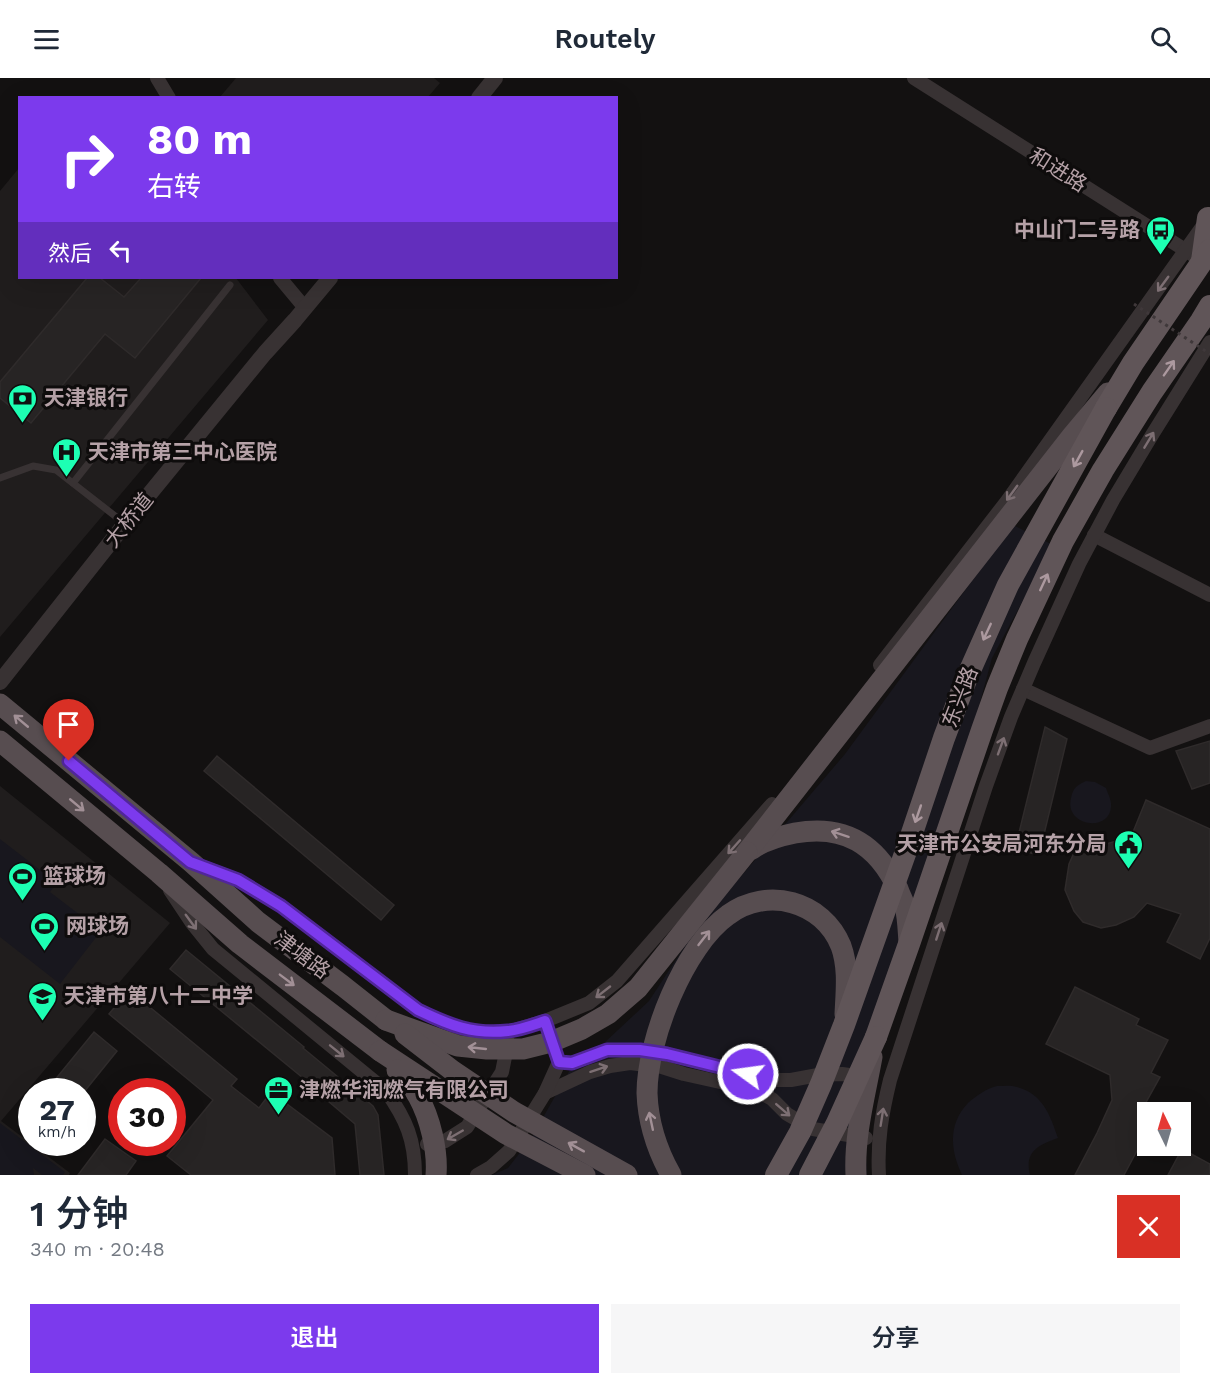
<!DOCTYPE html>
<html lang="zh">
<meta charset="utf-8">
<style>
:root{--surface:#fff;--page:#f6f6f7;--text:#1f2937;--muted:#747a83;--accent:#7c3aed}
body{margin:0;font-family:"Work Sans","Noto Sans SC",sans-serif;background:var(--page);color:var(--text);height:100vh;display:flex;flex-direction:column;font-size:22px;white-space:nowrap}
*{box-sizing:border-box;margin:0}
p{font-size:20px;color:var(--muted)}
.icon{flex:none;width:33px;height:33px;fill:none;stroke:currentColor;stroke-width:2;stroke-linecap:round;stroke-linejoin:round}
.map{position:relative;height:1097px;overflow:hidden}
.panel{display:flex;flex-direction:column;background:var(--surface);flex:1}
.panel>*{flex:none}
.top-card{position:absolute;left:18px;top:18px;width:600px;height:183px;border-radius:0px;box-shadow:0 6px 24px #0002;background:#7c3aed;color:#fff;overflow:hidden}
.needle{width:39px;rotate:355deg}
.buttons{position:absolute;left:1137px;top:1024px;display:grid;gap:12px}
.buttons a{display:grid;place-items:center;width:54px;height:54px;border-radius:0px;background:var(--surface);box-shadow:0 6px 24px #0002;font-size:30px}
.speed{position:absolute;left:18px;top:1000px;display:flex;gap:12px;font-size:30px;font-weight:700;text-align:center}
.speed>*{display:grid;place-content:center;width:78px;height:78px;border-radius:50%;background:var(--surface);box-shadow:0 6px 24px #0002;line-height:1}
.speed small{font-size:15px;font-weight:400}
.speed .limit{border:9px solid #d22;background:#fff;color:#111}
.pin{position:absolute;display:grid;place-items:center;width:51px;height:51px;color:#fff;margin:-62px -26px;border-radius:50% 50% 50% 0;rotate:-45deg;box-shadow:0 0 6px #0007}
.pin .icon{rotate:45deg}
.me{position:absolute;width:66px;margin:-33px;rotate:284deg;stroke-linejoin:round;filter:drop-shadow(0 0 4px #0008)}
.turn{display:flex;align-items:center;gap:21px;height:126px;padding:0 30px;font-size:27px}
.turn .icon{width:78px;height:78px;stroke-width:2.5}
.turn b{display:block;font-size:42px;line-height:51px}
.then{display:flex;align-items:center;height:57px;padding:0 30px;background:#0003;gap:12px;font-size:22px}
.round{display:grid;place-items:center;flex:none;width:63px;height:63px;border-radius:0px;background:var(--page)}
.head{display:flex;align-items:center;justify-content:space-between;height:102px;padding:0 30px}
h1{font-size:36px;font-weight:600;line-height:45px}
.cta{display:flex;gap:12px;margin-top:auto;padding:12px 30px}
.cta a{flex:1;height:69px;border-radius:0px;background:var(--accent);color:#fff;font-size:24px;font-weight:600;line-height:69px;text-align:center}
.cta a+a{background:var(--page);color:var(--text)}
header{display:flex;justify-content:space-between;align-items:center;height:78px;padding:0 30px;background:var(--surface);font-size:27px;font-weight:600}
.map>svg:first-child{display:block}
.built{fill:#201d1d}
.green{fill:#18171e}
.building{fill:#272424;stroke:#2f2b2b;stroke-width:1.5}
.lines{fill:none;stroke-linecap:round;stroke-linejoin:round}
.service{stroke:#383233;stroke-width:7}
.minor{stroke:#383233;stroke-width:14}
.tertiary{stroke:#383233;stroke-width:16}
.primary{stroke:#574d50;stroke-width:21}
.trunk{stroke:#605558;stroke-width:22}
.path-bridge{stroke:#3f383a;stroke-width:3;stroke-dasharray:3 4.5;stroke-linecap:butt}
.primary-bridge{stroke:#574d50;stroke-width:21}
.trunk-bridge{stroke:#605558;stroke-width:22}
.oneway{stroke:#7d6f73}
.oneway2{stroke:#ac999f}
.oneway3{stroke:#a29096}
.route-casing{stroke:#51269a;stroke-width:15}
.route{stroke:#7c3aed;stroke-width:10}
.labels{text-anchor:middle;stroke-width:6;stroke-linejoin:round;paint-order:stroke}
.street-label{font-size:21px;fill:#b5a1a7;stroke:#0e0c0c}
.poi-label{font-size:21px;font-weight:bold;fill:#b5a1a7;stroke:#0e0c0c;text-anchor:start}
</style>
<header><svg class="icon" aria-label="menu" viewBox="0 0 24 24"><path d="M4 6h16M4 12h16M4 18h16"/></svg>Routely<svg class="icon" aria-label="search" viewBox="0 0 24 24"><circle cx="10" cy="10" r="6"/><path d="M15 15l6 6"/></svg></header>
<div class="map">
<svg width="1210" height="1097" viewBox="0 0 1210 1097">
<rect width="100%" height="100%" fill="#131111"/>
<g class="built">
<path d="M236,0H434L440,5L428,19H220Z"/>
<path d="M19,90L20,200H236L268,242L0,559V113Z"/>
<path d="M0,708L170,845L1,1043L70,1095L69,1097H0Z"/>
</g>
<g class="green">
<path d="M1013,447L1053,467L992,580L963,687L874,955L865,1065L867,1097H492L508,1090L532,1059L571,990L603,966L649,923L696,851L845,676Z"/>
<path d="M1086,703L1095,704L1106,710C1108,716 1112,723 1111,729C1109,755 1064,748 1071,720C1073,710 1077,707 1086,703Z"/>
<path d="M0,761L57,805L50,814L101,853L60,906L0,859Z"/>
<path d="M997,1008C1003,1008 1011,1007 1017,1009C1043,1016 1050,1037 1058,1060C1039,1067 1024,1073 1030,1097H962C950,1072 948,1046 968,1025C977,1017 986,1011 997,1008Z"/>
<path d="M0,1045L65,1094L63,1097H42L33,1090L34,1097H0Z"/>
</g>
<g class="building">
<path d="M87,200H100L124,219L141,200H201L135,280L105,256L31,345L0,320V304Z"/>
<path d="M1045,649L1067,661L1039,777L1015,771Z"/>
<path d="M1210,663V705L1192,711L1176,673Z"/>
<path d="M217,678L394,827L381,842L204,693Z"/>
<path d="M1146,722L1210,751V860L1200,881L1167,864L1181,836L1147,825L1134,839L1116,847L1101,850L1083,844L1074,833L1065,812L1069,786L1074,775L1131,759Z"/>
<path d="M186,872L304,969L303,970L373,1028L378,1037L384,1097H360L355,1046L302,1001L303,1000L170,891Z"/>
<path d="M1075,909L1139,941L1136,947L1168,962L1151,995L1160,999L1144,1028L1148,1030V1052L1124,1097H1075L1097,1055L1112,1022L1110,997L1046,966Z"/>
<path d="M129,912L237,1001L231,1008L259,1030L271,1014L332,1060L335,1097H191L167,1078L213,1022L109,936Z"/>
<path d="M94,954L117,973L84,1014H45Z"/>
<path d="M105,1061L136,1083L126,1097H78Z"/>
<path d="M1182,1071L1210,1086V1097H1168Z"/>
</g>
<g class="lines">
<g class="service">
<path d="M0,400L33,388L56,392L124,445"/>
<path d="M73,405L230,207"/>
</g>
<g class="minor">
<path d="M157,0L169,20"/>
<path d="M914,0L1193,177"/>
<path d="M280,200L305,230"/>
<path d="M1094,457L1210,517"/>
<path d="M880,587L1007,423L1202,149"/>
<path d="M1023,611L1150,670L1210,648"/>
<path d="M201,788L238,802L281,828L418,932L442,943L461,951L490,954L511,953L545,943L589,925L617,903L772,726"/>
<path d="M170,812L192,845L213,871L386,1013C406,1041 415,1062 415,1097"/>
<path d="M559,984L572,985L607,972H640L667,976L769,1002H791L818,997L842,996L864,999"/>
<path d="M545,1015L590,994L610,988L630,985L662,989L684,996L756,1012L772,1021L787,1036L813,1051L866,1060"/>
<path d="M427,1066L445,1063L467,1049L502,994L508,964"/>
<path d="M477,1097L491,1089L509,1073L545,1015L559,984L549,956"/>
<path d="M879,1097C877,1063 882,1035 890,1002L986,708L1011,639L1034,585L1079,486L1113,422L1152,357L1210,264"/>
</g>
<g class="tertiary">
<path d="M479,20L495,0"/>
<path d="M0,604L125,446L265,275L295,242L330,200"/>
</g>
<g class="primary">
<path d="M0,626L191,784L258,844L343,908L386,942"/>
<path d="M0,663L159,795L240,866L380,973"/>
<path d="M752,771C765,762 780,758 795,755C844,746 877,766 898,811C900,817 903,822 905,828C908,840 908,852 909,864"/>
<path d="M747,774L1072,358L1108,315"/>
</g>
<g class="trunk">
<path d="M1202,183L1208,140"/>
<path d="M1106,330L1133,285L1210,172"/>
<path d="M876,959L909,866L982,652L997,610L1017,561L1063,463L1103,392L1152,314L1201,243L1210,228"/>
</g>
<path class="path-bridge" d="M1134,226L1210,276"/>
<g class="primary-bridge">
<path d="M386,942L458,968L487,971H523L551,964L582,951L608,936L638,910L747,774"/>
<path d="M405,956L453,993L514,1034L627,1097"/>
<path d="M380,973L506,1056L585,1097"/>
<path d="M397,992C404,1000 412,1008 418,1018C430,1040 438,1072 436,1097"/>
<path d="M671,1097C657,1072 648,1044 647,1015C647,962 684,868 728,837C767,808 823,823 841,868C849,890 846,914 845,936"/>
<path d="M856,1097C854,1057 865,1018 872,979"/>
</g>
<g class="trunk-bridge">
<path d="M776,1097L800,1054L821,1006L844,947L906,773L944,660L967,599L1008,507L1106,330"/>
<path d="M810,1097L837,1045L876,959"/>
</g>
</g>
<defs><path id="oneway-shaft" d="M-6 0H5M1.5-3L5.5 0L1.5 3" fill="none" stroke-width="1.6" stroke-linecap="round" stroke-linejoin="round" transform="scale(1.5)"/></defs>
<g class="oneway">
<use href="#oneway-shaft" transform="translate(1163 206) rotate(126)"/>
<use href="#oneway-shaft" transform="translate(1149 362) rotate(-59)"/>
<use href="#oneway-shaft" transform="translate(1012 415) rotate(126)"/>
<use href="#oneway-shaft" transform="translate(1001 668) rotate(-70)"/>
<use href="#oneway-shaft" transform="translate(734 769) rotate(132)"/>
<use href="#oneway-shaft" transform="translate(191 844) rotate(54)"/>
<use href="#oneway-shaft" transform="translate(939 853) rotate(-72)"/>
<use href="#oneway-shaft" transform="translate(603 914) rotate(142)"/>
<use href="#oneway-shaft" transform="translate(337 973) rotate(39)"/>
<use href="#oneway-shaft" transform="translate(599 991) rotate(-18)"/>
<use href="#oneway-shaft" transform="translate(783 1032) rotate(41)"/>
<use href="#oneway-shaft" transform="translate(882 1039) rotate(-81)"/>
<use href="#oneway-shaft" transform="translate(455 1057) rotate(150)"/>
</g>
<g class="oneway2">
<use href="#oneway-shaft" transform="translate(1169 290) rotate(-55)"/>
<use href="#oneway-shaft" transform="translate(1078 381) rotate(119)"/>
<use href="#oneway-shaft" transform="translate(1044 504) rotate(-65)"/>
<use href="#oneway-shaft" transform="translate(987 554) rotate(115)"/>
<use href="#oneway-shaft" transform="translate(918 736) rotate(109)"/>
</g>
<g class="oneway3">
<use href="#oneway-shaft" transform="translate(21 643) rotate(-140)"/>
<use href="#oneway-shaft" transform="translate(77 727) rotate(40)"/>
<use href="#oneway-shaft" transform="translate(840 756) rotate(-162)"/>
<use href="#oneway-shaft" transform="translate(704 860) rotate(-52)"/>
<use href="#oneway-shaft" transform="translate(287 902) rotate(37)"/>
<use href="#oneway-shaft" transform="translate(477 970) rotate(-174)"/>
<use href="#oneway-shaft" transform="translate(651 1043) rotate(-102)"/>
<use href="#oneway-shaft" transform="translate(576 1069) rotate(-151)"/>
</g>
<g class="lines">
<defs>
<path id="route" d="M69,683L190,784L238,802L281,828L418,932C449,947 473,957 508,953C520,952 533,947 545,943L559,984L572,985L607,972H640L667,976L748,996"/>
</defs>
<use href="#route" class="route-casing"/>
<use href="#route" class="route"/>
</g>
<defs>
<symbol id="bus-pin" viewBox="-11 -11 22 30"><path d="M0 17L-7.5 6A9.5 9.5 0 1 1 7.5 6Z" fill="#1dffb3" stroke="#0e0c0c"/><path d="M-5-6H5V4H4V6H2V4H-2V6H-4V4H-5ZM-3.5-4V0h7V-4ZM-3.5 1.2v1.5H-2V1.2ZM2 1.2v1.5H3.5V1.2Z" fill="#111"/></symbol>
<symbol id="bank-pin" viewBox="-11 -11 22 30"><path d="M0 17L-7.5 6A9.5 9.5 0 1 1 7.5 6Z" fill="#1dffb3" stroke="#0e0c0c"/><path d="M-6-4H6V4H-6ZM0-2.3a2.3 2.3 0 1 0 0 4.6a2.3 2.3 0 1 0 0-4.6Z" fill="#111"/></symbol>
<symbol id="hospital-pin" viewBox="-11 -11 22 30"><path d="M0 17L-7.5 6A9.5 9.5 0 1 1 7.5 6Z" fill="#1dffb3" stroke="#0e0c0c"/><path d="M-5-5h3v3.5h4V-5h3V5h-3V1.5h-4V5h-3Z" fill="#111"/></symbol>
<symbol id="civic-pin" viewBox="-11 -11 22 30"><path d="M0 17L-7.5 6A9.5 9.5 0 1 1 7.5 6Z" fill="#1dffb3" stroke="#0e0c0c"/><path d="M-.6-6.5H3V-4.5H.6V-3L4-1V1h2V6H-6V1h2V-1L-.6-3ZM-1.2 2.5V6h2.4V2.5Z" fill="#111"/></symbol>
<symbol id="stadium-pin" viewBox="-11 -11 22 30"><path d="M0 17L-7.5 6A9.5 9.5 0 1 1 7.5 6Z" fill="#1dffb3" stroke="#0e0c0c"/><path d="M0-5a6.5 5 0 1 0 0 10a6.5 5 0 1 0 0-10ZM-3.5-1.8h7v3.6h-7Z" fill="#111"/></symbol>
<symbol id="school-pin" viewBox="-11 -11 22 30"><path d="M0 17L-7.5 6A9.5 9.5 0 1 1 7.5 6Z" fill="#1dffb3" stroke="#0e0c0c"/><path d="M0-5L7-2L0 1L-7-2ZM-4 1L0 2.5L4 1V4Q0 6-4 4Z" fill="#111"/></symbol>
<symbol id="office-pin" viewBox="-11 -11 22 30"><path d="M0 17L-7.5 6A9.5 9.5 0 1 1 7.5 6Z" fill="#1dffb3" stroke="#0e0c0c"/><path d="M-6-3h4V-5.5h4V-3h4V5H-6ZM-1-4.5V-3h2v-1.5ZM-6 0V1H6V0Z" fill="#111"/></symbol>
</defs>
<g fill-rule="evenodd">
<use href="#bus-pin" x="1144" y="136" width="33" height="45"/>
<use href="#bank-pin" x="6" y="304" width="33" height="45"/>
<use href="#hospital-pin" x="50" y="358" width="33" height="45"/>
<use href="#civic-pin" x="1112" y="750" width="33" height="45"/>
<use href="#stadium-pin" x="6" y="782" width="33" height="45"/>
<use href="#stadium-pin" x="28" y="832" width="33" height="45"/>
<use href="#school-pin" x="26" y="902" width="33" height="45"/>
<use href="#office-pin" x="262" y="996" width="33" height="45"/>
</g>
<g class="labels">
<g class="street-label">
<text transform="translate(1058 92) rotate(32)" y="7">和进路</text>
<text transform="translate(129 442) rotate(-51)" y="7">大桥道</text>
<text transform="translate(960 619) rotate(-69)" y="7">东兴路</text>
<text transform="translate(302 877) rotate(37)" y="7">津塘路</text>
</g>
<g class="poi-label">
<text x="1140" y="159" text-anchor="end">中山门二号路</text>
<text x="44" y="327">天津银行</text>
<text x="88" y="381">天津市第三中心医院</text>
<text x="1107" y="773" text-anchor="end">天津市公安局河东分局</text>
<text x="43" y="805">篮球场</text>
<text x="66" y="855">网球场</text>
<text x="64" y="925">天津市第八十二中学</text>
<text x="299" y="1019">津燃华润燃气有限公司</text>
</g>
</g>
</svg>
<div class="buttons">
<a><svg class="needle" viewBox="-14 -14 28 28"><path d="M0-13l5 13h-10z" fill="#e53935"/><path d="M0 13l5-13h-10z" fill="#747a83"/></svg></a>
</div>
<div class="speed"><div>27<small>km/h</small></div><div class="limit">30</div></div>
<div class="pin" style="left:69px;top:683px;background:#d93025"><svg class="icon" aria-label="arrive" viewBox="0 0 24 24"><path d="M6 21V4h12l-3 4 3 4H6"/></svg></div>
<svg class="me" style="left:748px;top:996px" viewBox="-20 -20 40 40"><circle r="17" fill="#7c3aed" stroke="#fff" stroke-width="3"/><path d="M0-11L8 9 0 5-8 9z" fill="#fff"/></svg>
<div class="top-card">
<div class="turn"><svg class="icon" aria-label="right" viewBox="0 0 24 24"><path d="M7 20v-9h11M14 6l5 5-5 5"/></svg><div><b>80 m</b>右转</div></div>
<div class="then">然后<svg class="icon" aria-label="left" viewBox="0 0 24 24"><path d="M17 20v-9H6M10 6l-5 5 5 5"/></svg></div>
</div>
</div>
<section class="panel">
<div class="head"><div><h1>1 分钟</h1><p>340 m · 20:48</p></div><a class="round" style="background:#d93025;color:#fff"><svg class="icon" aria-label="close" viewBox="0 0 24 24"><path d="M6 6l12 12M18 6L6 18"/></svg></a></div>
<div class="cta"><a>退出</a><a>分享</a></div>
</section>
